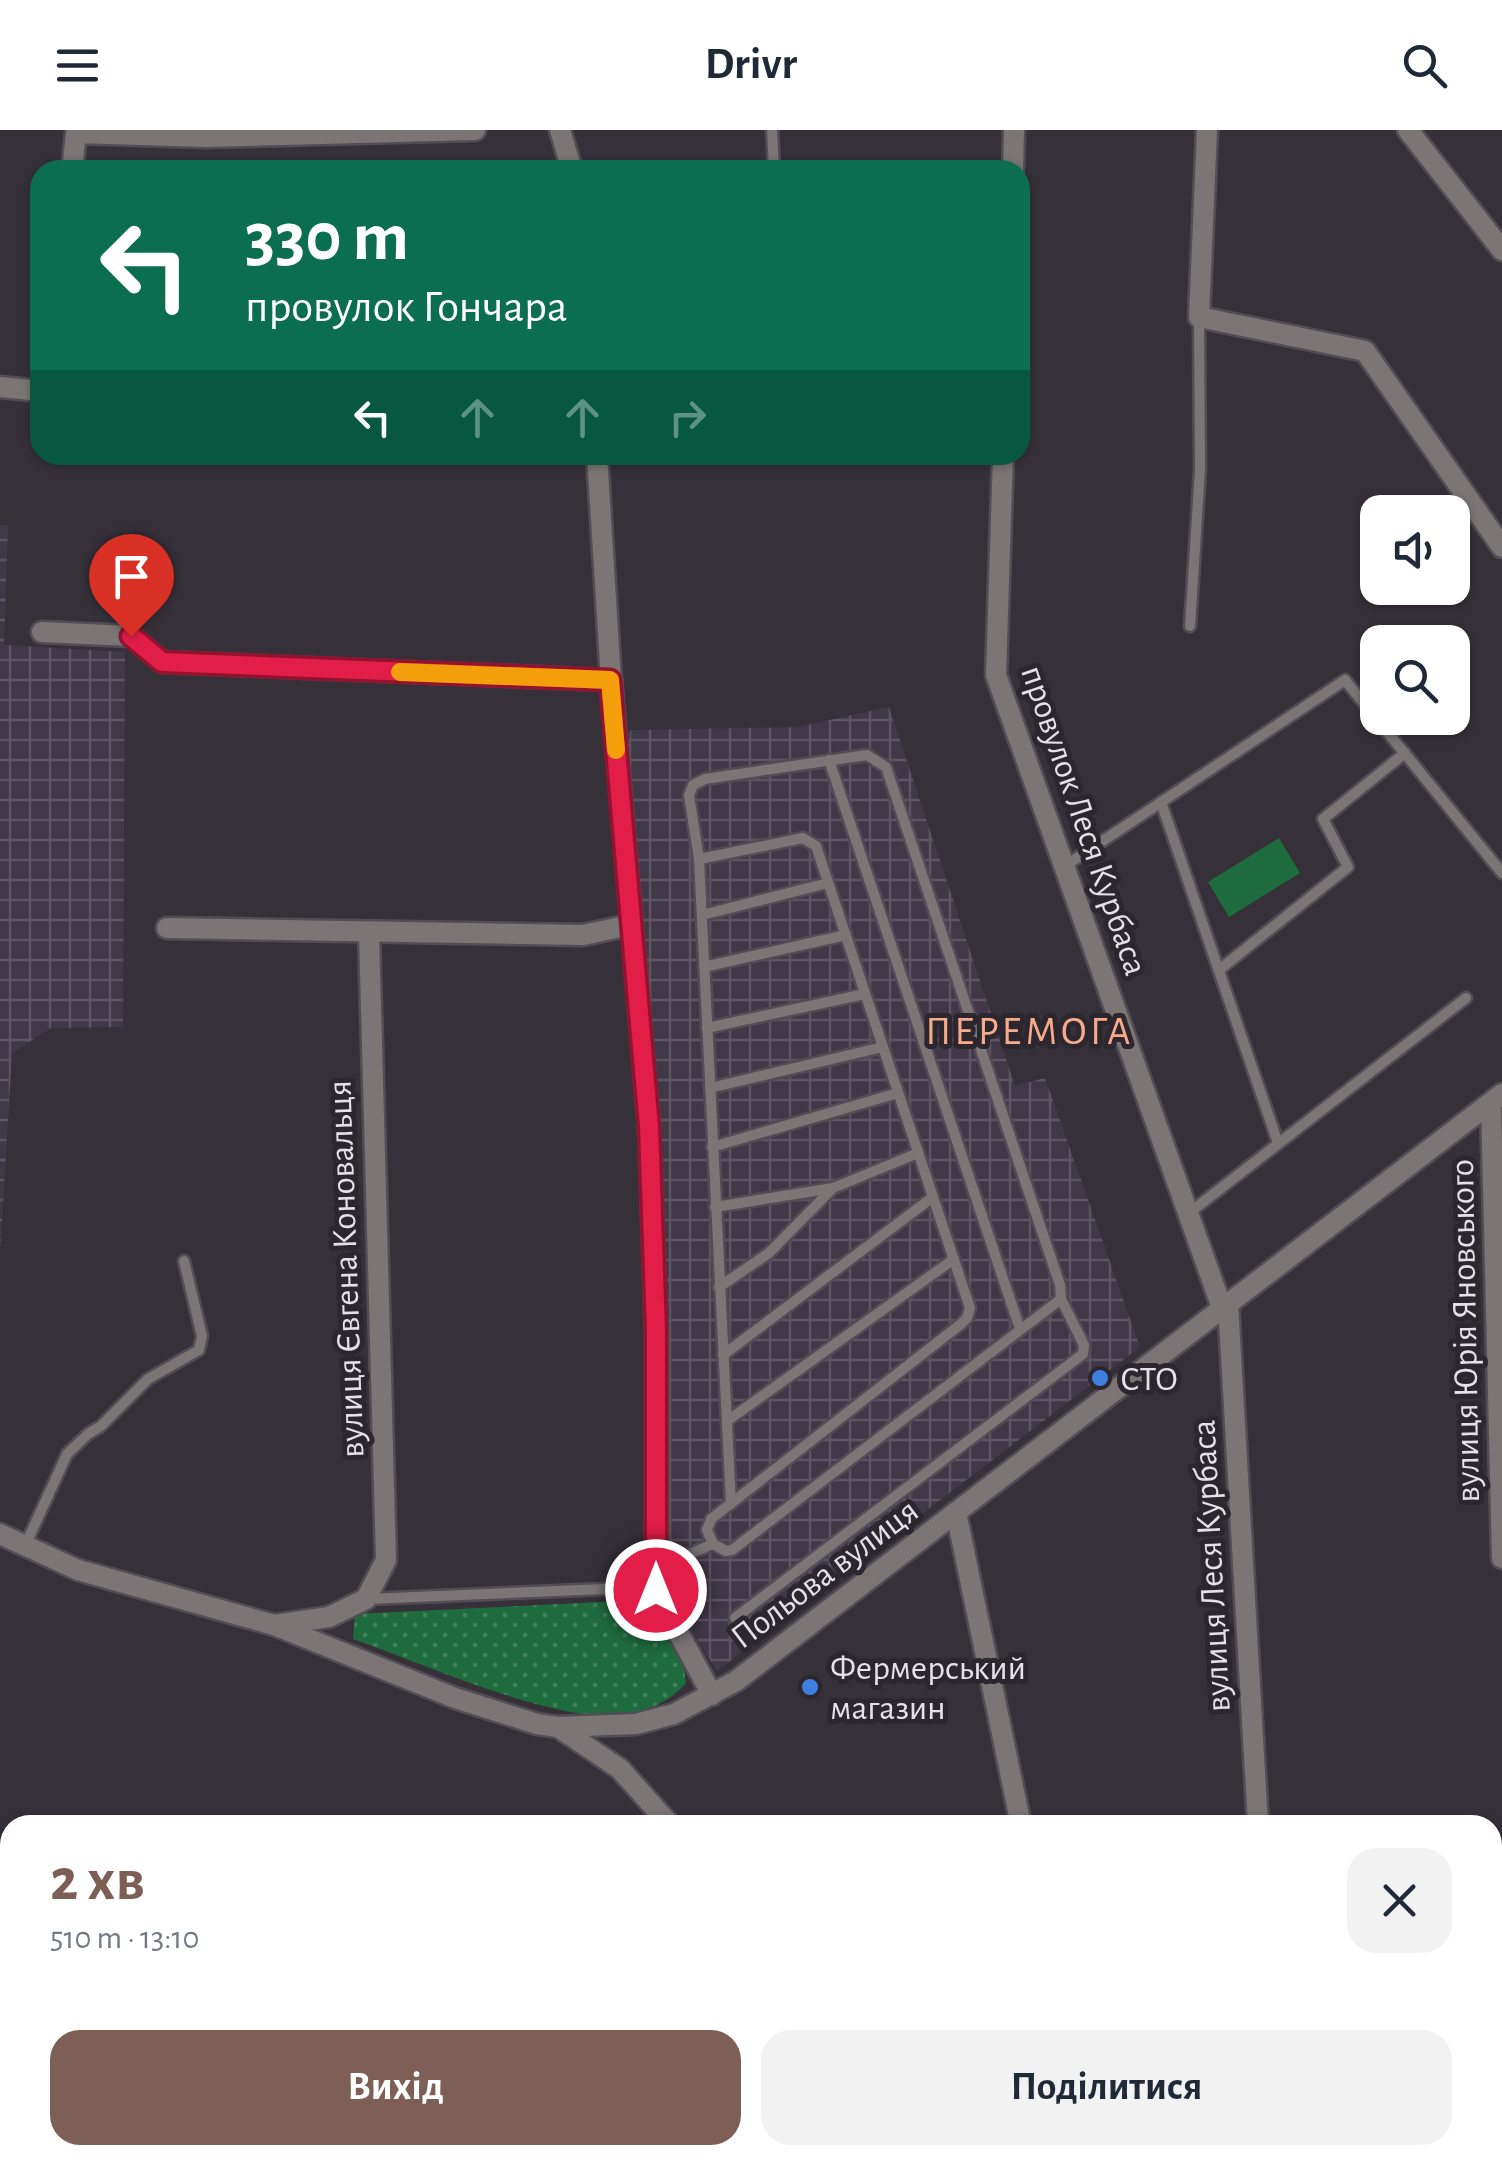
<!DOCTYPE html>
<html lang="uk">
<meta charset="utf-8">
<style>
:root{--surface:#fff;--page:#f2f2f3;--text:#1f2937;--muted:#747a83;--accent:#7d5f56}
body{margin:0;font-family:"Alegreya Sans",sans-serif;background:var(--page);color:var(--text);height:100vh;display:flex;flex-direction:column;font-size:38px;white-space:nowrap}
*{box-sizing:border-box;margin:0}
p{font-size:32px;color:var(--muted)}
.icon{flex:none;width:55px;height:55px;fill:none;stroke:currentColor;stroke-width:2;stroke-linecap:round;stroke-linejoin:round}
.map{position:relative;flex:1;overflow:hidden}
.sheet{position:absolute;left:0px;top:1685px;width:1502px;height:350px;display:flex;flex-direction:column;background:var(--surface);border-radius:30px 30px 0 0;box-shadow:0 2px 8px #0004}
.sheet>*{flex:none}
.banner{position:absolute;left:30px;top:30px;width:1000px;height:305px;border-radius:30px;box-shadow:0 2px 8px #0004;background:#0b6e4f;color:#fff;overflow:hidden}
.buttons{position:absolute;left:1360px;top:365px;display:grid;gap:20px}
.buttons a{display:grid;place-items:center;width:110px;height:110px;border-radius:20px;background:var(--surface);box-shadow:0 2px 8px #0004;font-size:50px}
.pin{position:absolute;display:grid;place-items:center;width:85px;height:85px;color:#fff;margin:-102px -42px;border-radius:50% 50% 50% 0;rotate:-45deg;box-shadow:0 0 10px #0007}
.pin .icon{rotate:45deg}
.me{position:absolute;width:110px;margin:-55px;rotate:0deg;stroke-linejoin:round;filter:drop-shadow(0 0 8px #0008)}
.turn{display:flex;align-items:center;gap:35px;height:210px;padding:0 50px;font-size:45px}
.turn .icon{width:130px;height:130px;stroke-width:2.5}
.turn b{display:block;font-size:70px;line-height:85px}
.lanes{display:flex;align-items:center;height:95px;padding:0 50px;background:#0003;justify-content:center;gap:50px;direction:ltr}
.lanes .off{opacity:.35}
.round{display:grid;place-items:center;flex:none;width:105px;height:105px;border-radius:30px;background:var(--page)}
.summary{display:flex;align-items:center;justify-content:space-between;height:170px;padding:0 50px}
h1{font-size:60px;font-weight:700;line-height:75px;color:var(--accent)}
.cta{display:flex;gap:20px;margin-top:auto;padding:20px 50px}
.cta a{flex:1;height:115px;border-radius:30px;background:var(--accent);color:#fff;font-size:40px;font-weight:700;line-height:115px;text-align:center}
.cta a+a{background:var(--page);color:var(--text)}
header{display:flex;justify-content:space-between;align-items:center;height:130px;padding:0 50px;background:var(--surface);font-size:45px;font-weight:700}
.map>svg:first-child{display:block}
.industrial{fill:url(#industrial-grid)}
.grass{fill:url(#grass-dots)}
.pitch{fill:#1e6c3d}
.lines{fill:none;stroke-linecap:round;stroke-linejoin:round}
.service-casing{stroke:#524c55;stroke-width:15}
.minor-casing{stroke:#524c55;stroke-width:25}
.tertiary-casing{stroke:#524c55;stroke-width:25}
.service{stroke:#7b7576;stroke-width:10}
.minor{stroke:#7b7576;stroke-width:20}
.tertiary{stroke:#7b7576;stroke-width:20}
.rail-casing{stroke:#949097;stroke-width:9}
.rail{stroke:#2c262f;stroke-width:5;stroke-dasharray:15;stroke-linecap:butt}
.route-casing{stroke:#92132f;stroke-width:25}
.route{stroke:#e11d48;stroke-width:18}
.slow{stroke:#f59e0b;stroke-width:18}
.shop-dot{fill:#3f7fe0;stroke:#2c262f;stroke-width:4}
.labels{text-anchor:middle;stroke-width:10;stroke-linejoin:round;paint-order:stroke}
.street-label{font-size:35px;fill:#e4e1e7;stroke:#2c262f}
.poi-label{font-size:35px;fill:#e4e1e7;stroke:#2c262f;text-anchor:start}
.quarter-label{font-size:40px;letter-spacing:2.5px;fill:#f7ab8a;stroke:#2c262f}
</style>
<header><svg class="icon" aria-label="menu" viewBox="0 0 24 24"><path d="M4 6h16M4 12h16M4 18h16"/></svg>Drivr<svg class="icon" aria-label="search" viewBox="0 0 24 24"><circle cx="10" cy="10" r="6"/><path d="M15 15l6 6"/></svg></header>
<div class="map">
<svg width="1502" height="2035" viewBox="0 0 1502 2035">
<defs>
<pattern id="industrial-grid" width="8" height="8" patternUnits="userSpaceOnUse" patternTransform="scale(2.5)"><rect width="8" height="8" fill="#413847"/><path d="M0 4h8M4 0v8" fill="none" stroke="#5c5462"/></pattern>
<pattern id="grass-dots" width="8" height="8" patternUnits="userSpaceOnUse" patternTransform="scale(2.5)"><rect width="8" height="8" fill="#1e6c3d"/><path d="M2 2h.1M6 6h.1" fill="none" stroke="#3f8159" stroke-width="1.8" stroke-linecap="round"/></pattern>
</defs>
<rect width="100%" height="100%" fill="#363039"/>
<g class="industrial">
<path d="M0,395H8L4,515L125,522L123,897L51,898L12,923L0,1124Z"/>
<path d="M889,577L1015,956L1045,948L1140,1217L717,1541L666,1458L665,1198L659,994L627,627L630,600L798,597Z"/>
</g>
<g class="grass">
<path d="M643,1470L655,1474L683,1529L686,1553C669,1573 645,1582 618,1585C552,1592 419,1532 353,1509L355,1484Z"/>
<path d="M1502,1972V2035H1441L1439,2025H1492L1493,1974Z"/>
</g>
<path class="pitch" d="M1279,708L1300,743L1229,787L1208,752Z"/>
<g class="lines">
<defs>
<g id="service">
<path d="M772,0L774,40"/>
<path d="M1190,496L1200,340L1199,188"/>
<path d="M829,630L1020,1199"/>
<path d="M1161,672L1278,1013"/>
<path d="M1065,736L1345,550L1502,743"/>
<path d="M702,785L828,753"/>
<path d="M704,837L846,805"/>
<path d="M1219,840L1348,737L1323,689L1405,623"/>
<path d="M707,898L865,864"/>
<path d="M710,958L883,917"/>
<path d="M712,1017L898,963"/>
<path d="M715,1077L833,1058L918,1023"/>
<path d="M1189,1083L1466,868"/>
<path d="M719,1157L769,1123L831,1060"/>
<path d="M723,1225L933,1067"/>
<path d="M727,1291L954,1129"/>
<path d="M713,1414L726,1421L732,1420L1061,1169L1060,1155L886,637L867,625L705,649L693,655L689,665L699,729L731,1374"/>
<path d="M25,1416L67,1324L88,1304L101,1296L148,1249L199,1220L202,1206L184,1131"/>
<path d="M657,1438L713,1414L707,1400L711,1389L961,1194L967,1188L970,1178L816,716L803,708L699,729"/>
<path d="M367,1469L629,1458L655,1460"/>
<path d="M735,1488L1083,1224L1084,1215L1061,1169"/>
</g>
<g id="minor">
<path d="M1207,0L1199,187L1365,221L1502,417"/>
<path d="M1408,0L1502,120"/>
<path d="M72,40L76,3L205,7L475,0"/>
<path d="M1013,40L1014,0"/>
<path d="M0,257L40,261"/>
<path d="M1003,325L996,545L1222,1178"/>
<path d="M42,502L131,506L162,532L611,550"/>
<path d="M167,798L583,805L630,795"/>
<path d="M1491,973L1502,1428"/>
<path d="M1228,1173L1258,1695"/>
<path d="M956,1382L1021,1695"/>
<path d="M274,1495L329,1487L366,1469L386,1430L369,804"/>
<path d="M558,1597L620,1639L670,1695"/>
<path d="M1090,2025L1092,2035"/>
<path d="M1309,2025L1311,2035"/>
<path d="M683,2035L684,2025"/>
</g>
<g id="tertiary">
<path d="M560,0L572,40"/>
<path d="M597,325L611,550L649,997L656,1200V1461L712,1565"/>
<path d="M0,1404L78,1440L274,1495L455,1568L537,1594L558,1597L636,1594L674,1584L736,1551L1502,964"/>
</g>
</defs>
<use href="#service" class="service-casing"/>
<use href="#minor" class="minor-casing"/>
<use href="#tertiary" class="tertiary-casing"/>
<use href="#service" class="service"/>
<use href="#minor" class="minor"/>
<use href="#tertiary" class="tertiary"/>
<defs>
<path id="rail" d="M0,1982L10,1978"/>
</defs>
<use href="#rail" class="rail-casing"/>
<use href="#rail" class="rail"/>
</g>
<g class="lines">
<defs>
<path id="route" d="M131,506L162,532L610,550L649,997L656,1200V1460"/>
</defs>
<use href="#route" class="route-casing"/>
<use href="#route" class="route"/>
<path class="slow" d="M400,542L610,550L616,620"/>
</g>
<g class="shop-dot">
<circle cx="1100" cy="1248" r="10"/>
<circle cx="810" cy="1557" r="10"/>
</g>
<g class="labels">
<g class="street-label">
<text transform="translate(1085 690) rotate(71)" y="12">провулок Леся Курбаса</text>
<text transform="translate(345 1139) rotate(-92)" y="12">вулиця Євгена Коновальця</text>
<text transform="translate(1464 1201) rotate(-91)" y="12">вулиця Юрія Яновського</text>
<text transform="translate(1210 1436) rotate(-93)" y="12">вулиця Леся Курбаса</text>
<text transform="translate(824 1443) rotate(-37)" y="12">Польова вулиця</text>
</g>
<g class="poi-label">
<text x="1120" y="1260">СТО</text>
<text x="830" y="1549">Фермерський<tspan x="830" dy="40">магазин</tspan></text>
</g>
<g class="quarter-label">
<text x="1029" y="914">ПЕРЕМОГА</text>
</g>
</g>
</svg>
<div class="buttons">
<a><svg class="icon" aria-label="sound" viewBox="0 0 24 24"><path d="M4 9h4l5-4v14l-5-4H4zM17 9q2 3 0 6"/></svg></a>
<a><svg class="icon" aria-label="search" viewBox="0 0 24 24"><circle cx="10" cy="10" r="6"/><path d="M15 15l6 6"/></svg></a>
</div>
<div class="pin" style="left:131px;top:506px;background:#d93025"><svg class="icon" aria-label="arrive" viewBox="0 0 24 24"><path d="M6 21V4h12l-3 4 3 4H6"/></svg></div>
<svg class="me" style="left:656px;top:1460px" viewBox="-20 -20 40 40"><circle r="17" fill="#e11d48" stroke="#fff" stroke-width="3"/><path d="M0-11L8 9 0 5-8 9z" fill="#fff"/></svg>
<div class="banner">
<div class="turn"><svg class="icon" aria-label="left" viewBox="0 0 24 24"><path d="M17 20v-9H6M10 6l-5 5 5 5"/></svg><div><b>330 m</b>провулок Гончара</div></div>
<div class="lanes"><svg class="icon" aria-label="left" viewBox="0 0 24 24"><path d="M17 20v-9H6M10 6l-5 5 5 5"/></svg><svg class="icon off" aria-label="ahead" viewBox="0 0 24 24"><path d="M12 20V5M6 11l6-6 6 6"/></svg><svg class="icon off" aria-label="ahead" viewBox="0 0 24 24"><path d="M12 20V5M6 11l6-6 6 6"/></svg><svg class="icon off" aria-label="right" viewBox="0 0 24 24"><path d="M7 20v-9h11M14 6l5 5-5 5"/></svg></div>
</div>
<section class="sheet">
<div class="summary"><div><h1>2 хв</h1><p>510 m · 13:10</p></div><a class="round"><svg class="icon" aria-label="close" viewBox="0 0 24 24"><path d="M6 6l12 12M18 6L6 18"/></svg></a></div>
<div class="cta"><a>Вихід</a><a>Поділитися</a></div>
</section>
</div>
